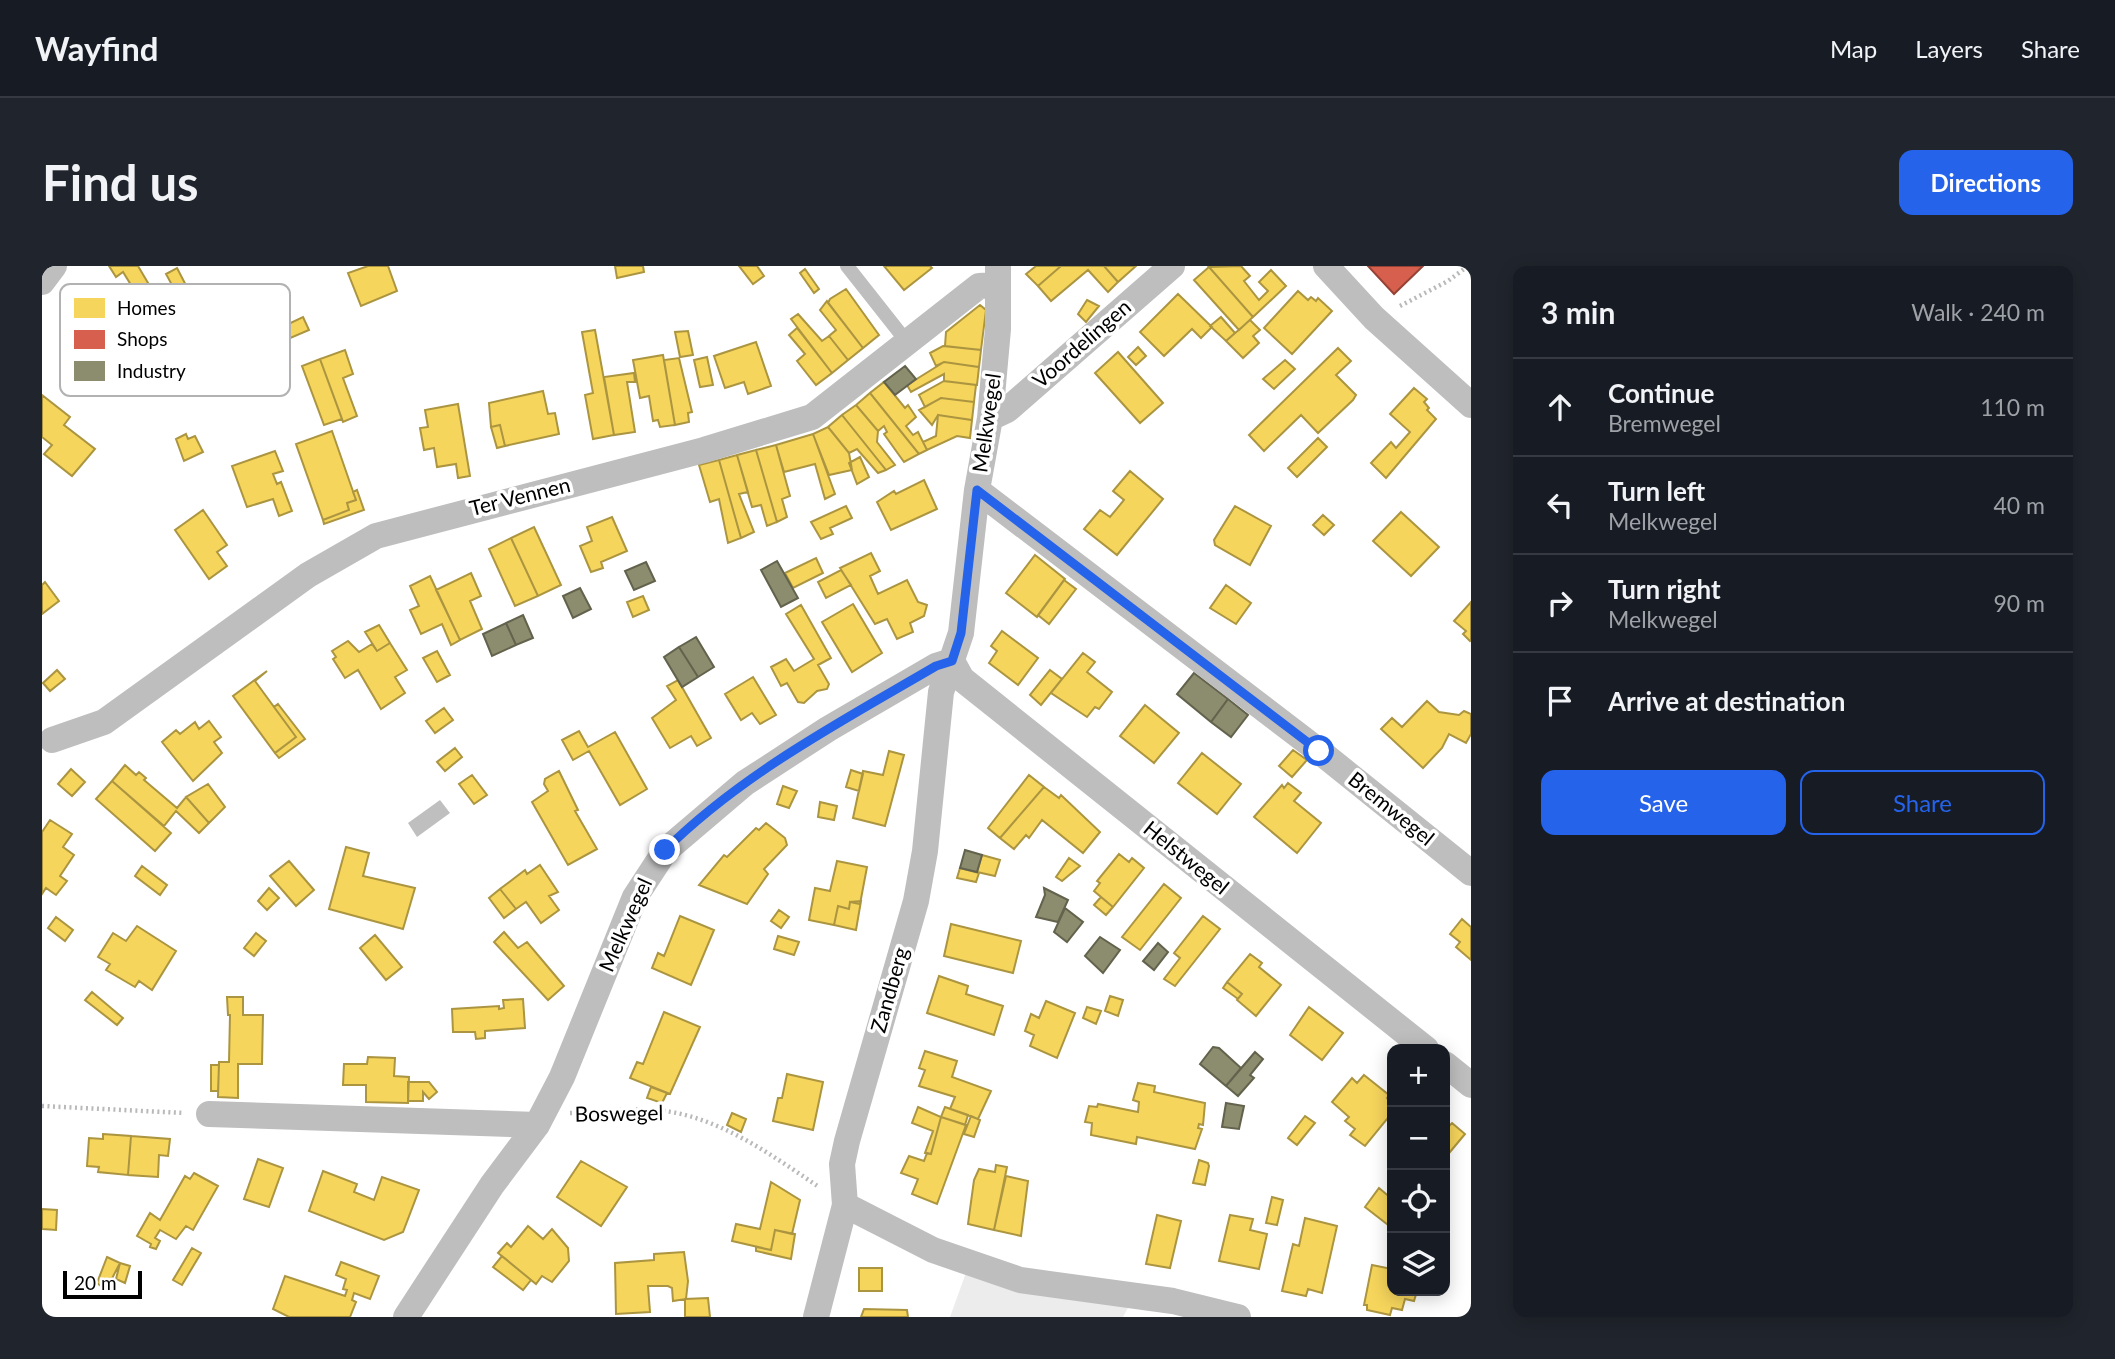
<!DOCTYPE html>
<html lang="en">
<head>
<meta charset="utf-8">
<style>
  body { margin:0; font-family:Lato,sans-serif; background:#20242c; color:#f1f3f6 }
  .controls { position:absolute; right:21px; bottom:21px; display:grid; overflow:hidden; border-radius:14px; box-shadow:0 4px 18px #0003 }
  .controls button { width:63px; height:63px; display:grid; place-items:center; padding:0; border:0; border-bottom:2px solid #363941; background:#171b24; color:#f1f3f6; font:35px sans-serif }
  .scale { position:absolute; left:21px; bottom:18px; width:79px; box-sizing:border-box; padding-left:7px; border:4px solid #000; border-top:0; font-size:19px; line-height:24px; white-space:nowrap; color:#000; -webkit-text-stroke:5px #fff; paint-order:stroke }
  .stop { position:absolute; width:21px; height:21px; margin:-16px; border:5px solid #2563eb; border-radius:50%; background:#fff }
  .stop.end { background:#2563eb; border-color:#fff; box-shadow:0 2px 7px #0008 }
  .list { margin:0; padding:0; list-style:none }
  h2 { display:flex; justify-content:space-between; align-items:center; height:91px; margin:0; padding:0 28px; font-size:30px }
  h2 small { font-size:23px; font-weight:400; color:#9ea1a6 }
  .list li { display:grid; grid-template-columns:46px 1fr auto; gap:21px; align-items:center; box-sizing:border-box; height:98px; padding:0 28px; border-top:2px solid #363941 }
  .list b { display:block; font-size:26px; white-space:nowrap }
  .list p { margin:0; font-size:23px; white-space:nowrap; color:#9ea1a6 }
  .list em { font-size:23px; font-style:normal; color:#9ea1a6 }
  .actions { display:flex; gap:14px; padding:21px 28px }
  .actions a { flex:1; padding:16px 0; border:2px solid #2563eb; border-radius:14px; text-align:center; font-size:24px; color:#2563eb }
  .actions .main { background:#2563eb; color:#fff }
  .icon { flex:none; width:38px; height:38px; fill:none; stroke:currentColor; stroke-width:2; stroke-linecap:round; stroke-linejoin:round }
  .map { position:relative; flex:none; width:1429px; height:1051px; overflow:hidden; border-radius:14px }
  header { display:flex; align-items:center; gap:42px; box-sizing:border-box; height:98px; padding:0 35px; background:#171b24; border-bottom:2px solid #363941 }
  header strong { font-size:33px }
  nav { display:flex; gap:38px; margin-inline-start:auto; font-size:24px }
  .intro { display:flex; align-items:center; justify-content:space-between; box-sizing:border-box; height:168px; padding:0 42px }
  h1 { margin:0; font-size:49px }
  .button { padding:18px 32px; border-radius:14px; background:#2563eb; color:#fff; font-size:24px; font-weight:700 }
  main { display:flex; gap:42px; padding:0 42px }
  aside { flex:1; background:#171b24; border-radius:14px; box-shadow:0 4px 18px #0003 }
  .map>svg:first-child { display:block }
</style>
</head>
<body>
<header>
<strong>Wayfind</strong>
<nav><a>Map</a><a>Layers</a><a>Share</a></nav>
</header>
<div class="intro"><h1>Find us</h1><a class="button">Directions</a></div>
<main>
<div class="map">
<svg width="1429" height="1051" viewBox="0 0 1429 1051">
  <rect width="100%" height="100%" fill="#fff"/>
  <path fill="#ececec" d="M925 1004 1087 1040 1081 1051H908Z"/>
  <path fill="#bfbfbf" d="M398 534 408 547 375 571 366 557Z"/>
  <path fill="#f6d55c" stroke="#ac9540" stroke-width="2" d="M67 0H96L122 44 113 56 91 39 97 32 81 6 74 11Z
    M326 0H346L355 25 319 40 306 7Z
    M573 0H601L602 6 575 12Z
    M697 0H715L722 10 711 18Z
    M842 0H888L890 2 862 24Z
    M994 0H1019L996 20 984 8Z
    M1019 0H1062L1076 16 1066 26 1046 4 1009 35 996 20Z
    M1062 0H1094L1076 16Z
    M1199 0 1208 10 1202 15 1217 34 1226 25 1217 16 1229 4 1244 20 1211 51 1167 1Z
    M1167 1 1211 51 1197 64 1152 14Z
    M135 2 148 27 137 32 124 8Z
    M763 3 777 23 772 27 758 7Z
    M804 23 837 69 821 82 786 37 788 33Z
    M1256 25 1266 34 1269 31 1274 35 1276 32 1290 45 1250 88 1222 62Z
    M1136 28 1170 61 1159 72 1150 63 1122 90 1098 66Z
    M1045 34 1057 40 1044 56 1036 48Z
    M785 35 821 82 806 94 787 70 794 64 778 44Z
    M938 39 944 44 939 84 903 80 904 66Z
    M756 48 780 75 787 70 806 94 790 107 749 53Z
    M261 51 267 64 246 73 240 61Z
    M1179 51 1193 67 1184 75 1168 60Z
    M1208 54 1218 64 1211 70 1217 77 1201 92 1184 75Z
    M755 62 790 107 774 119 755 95 763 88 747 69Z
    M553 64 572 169 551 173 543 129 551 127 540 66Z
    M646 65 651 89 638 91 633 66Z
    M714 76 729 120 706 128 702 116 683 122 672 90Z
    M901 80 939 84 937 101 902 96 894 100 888 87Z
    M1096 81 1104 90 1094 99 1086 91Z
    M1296 82 1309 95 1294 109 1314 129 1311 134 1276 167 1259 149 1222 185 1207 169Z
    M303 84 311 108 301 112 315 150 301 156 278 93Z
    M1076 86 1121 137 1098 157 1053 107Z
    M621 89 633 159 618 161 616 154 611 155 607 130 598 132 591 94Z
    M665 91 671 119 658 121 652 94Z
    M637 92 650 146 646 147 647 156 633 159 622 94Z
    M278 93 300 153 282 159 260 100Z
    M1243 94 1253 103 1232 123 1221 113Z
    M902 96 937 101 935 119 902 115V108L869 126 865 119Z
    M592 107 593 116H585L593 166 572 169 562 111Z
    M902 115 934 119 932 136 899 132 883 141 877 129Z
    M842 116 863 142 866 139 874 151 864 160 871 169 876 166 885 184 877 188 828 127Z
    M1372 122 1385 133 1382 136 1387 142 1385 144 1394 153 1344 212 1329 197 1349 176 1354 182 1368 166 1348 148Z
    M501 125 506 148 513 147 517 168 463 180 458 159 449 161 447 137Z
    M828 127 877 188 862 196 842 168 845 166 842 160 836 165 814 139Z
    M0 129 28 151 22 159 53 183 30 210 2 188 10 179 0 171Z
    M899 132 932 136 930 154 896 149 890 159 877 144Z
    M416 138 428 210 416 212 414 198 395 201 392 182 382 184 378 162 386 161 383 144Z
    M814 139 836 165 835 176 853 199 844 204 800 149Z
    M800 149 844 204 836 207 815 183 807 187 786 161Z
    M896 149 930 154 928 172 915 170 885 184 881 176 894 170Z
    M458 159 463 180 455 182 449 161Z
    M786 161 807 187 810 204 787 209 771 168Z
    M290 165 314 234 305 237 307 244 281 254 254 178Z
    M144 168 146 173 153 170 161 186 142 195 134 173Z
    M771 168 793 228 783 233 773 198 742 206 734 179Z
    M1276 172 1285 181 1255 211 1246 202Z
    M734 179 748 230 740 233 745 251 735 256 714 184Z
    M714 184 735 256 725 260 719 239 710 241 695 189Z
    M233 185 241 205 231 208 235 218 239 216 250 245 237 250 231 233 205 241 190 200Z
    M695 189 706 226 697 228 712 266 699 272 677 194Z
    M818 191 827 211 815 218 807 197Z
    M677 194 699 272 686 277 677 233 668 236 657 199Z
    M1088 205 1121 233 1075 289 1042 263 1058 244 1068 251 1082 234 1071 225Z
    M882 214 895 243 849 264 835 236 852 225 854 228Z
    M315 224 322 244 282 258 281 254 307 244 305 237 314 234 311 226Z
    M804 240 810 252 788 262 791 268 779 273 769 256Z
    M1193 240 1229 260 1208 299 1173 279 1172 274Z
    M161 244 185 279 175 286 185 300 167 313 133 264Z
    M1359 246 1397 281 1369 310 1331 275Z
    M1281 249 1292 259 1282 269 1271 259Z
    M570 251 585 285 559 296 561 302 549 306 538 280 550 275 545 261Z
    M492 261 519 319 496 330 469 272Z
    M469 272 496 330 473 340 447 283Z
    M829 287 838 305 828 310 836 328 865 314 876 336 885 339 882 350 868 357 871 366 855 373 845 353 833 358 798 302Z
    M993 289 1023 313 995 351 964 327Z
    M774 292 781 307 751 322 743 307Z
    M799 304 809 319 784 332 776 316Z
    M429 307 439 330 428 335 440 363 418 374 394 324Z
    M388 310 418 374 409 379 400 358 379 368 368 344 377 340 368 320Z
    M1022 314 1034 323 1007 358 996 349Z
    M3 316 17 335 0 348V319Z
    M1184 319 1209 337 1194 358 1168 342Z
    M601 330 607 344 591 351 585 336Z
    M1429 336V374L1428 375 1421 368 1424 365 1412 355Z
    M811 338 840 387 810 406 780 356Z
    M759 339 789 392 776 399 787 418 785 423 775 425 762 437 756 436 745 417 739 420 729 401 744 393 752 405 772 393 744 348Z
    M337 359 348 377 335 385 323 366Z
    M960 365 996 392 976 419 947 397 955 385 949 380Z
    M306 375 317 386 330 378 335 385 348 377 365 404 353 411 363 427 339 443 316 404 303 412 291 393 294 391 290 385Z
    M395 385 408 409 395 416 381 392Z
    M1041 387 1053 396 1045 406 1070 426 1057 443 1053 441 1045 451 1009 427Z
    M15 404 23 413 8 425 1 417Z
    M1008 404 1020 413 999 439 988 429Z
    M225 405 213 415 254 471 233 487 191 430Z
    M711 411 734 449 718 458 710 447 699 454 683 428Z
    M636 414 669 472 655 480 649 470 628 482 610 452 634 434 625 420Z
    M1385 435 1397 446 1417 449 1422 445 1429 448V468L1424 477 1407 468 1400 482 1381 502 1339 463 1350 452 1360 461Z
    M236 438 263 473 237 492 233 487 254 471 232 441Z
    M1103 439 1137 467 1112 497 1078 470Z
    M402 442 411 454 393 467 384 455Z
    M167 455 179 471 172 476 180 487 151 515 120 476 134 464 138 468 153 456 157 463Z
    M537 465 546 481 573 466 605 523 578 539 547 485 531 494 520 474Z
    M413 482 420 491 403 505 395 496Z
    M1251 484 1265 494 1250 511 1237 500Z
    M847 485 862 489 843 560 811 552 821 505 841 509Z
    M1160 487 1199 518 1175 548 1136 517Z
    M83 499 94 509 97 506 104 512 102 514 135 542 144 531 167 557 157 567 134 545 122 560 70 515Z
    M29 503 43 516 30 530 16 518Z
    M809 504 821 508 817 525 804 521Z
    M517 505 536 544 533 545 555 583 526 599 490 536 506 525 502 518 503 513Z
    M430 509 445 529 432 538 417 518Z
    M987 509 1002 521 958 572 946 562Z
    M70 515 129 567 113 585 54 533Z
    M1246 517 1259 527 1252 535 1279 557 1255 587 1212 551 1240 519 1242 522Z
    M166 518 183 541 167 557 144 531Z
    M741 520 755 525 747 542 735 538Z
    M1002 521 1017 532 1019 529 1058 566 1041 587 1000 554 987 572 984 569 972 583 958 572Z
    M778 536 795 540 792 554 776 551Z
    M8 554 30 568 21 581 32 589 18 610 25 615 14 629 4 622 0 628V566Z
    M724 557 743 572 745 579 722 603 726 608 705 638 657 619 682 589 685 591 714 562 717 564Z
    M304 581 327 587 321 610 373 622 361 663 287 643Z
    M1077 588 1087 596 1090 592 1102 602 1071 641 1052 625 1058 617 1055 615Z
    M940 589 958 594 953 610 935 606Z
    M1027 592 1038 600 1020 615 1014 611Z
    M247 595 272 624 254 640 228 610Z
    M795 595 825 601 818 638 808 636 807 643 796 640 792 659 767 654 773 622 788 625Z
    M498 599 516 626 507 630 517 644 499 657 484 636 474 643 458 623 483 604 485 608Z
    M100 600 125 619 118 629 93 610Z
    M918 602 937 607 934 616 915 612Z
    M1122 618 1139 632 1098 684 1080 671Z
    M227 622 237 632 225 644 216 635Z
    M458 623 474 643 462 652 447 632Z
    M1059 631 1071 641 1064 649 1052 639Z
    M819 635 814 664 792 659 796 640 807 643 808 636Z
    M737 644 747 651 739 662 729 655Z
    M638 650 672 664 649 719 610 702 616 687 622 690Z
    M1161 650 1178 663 1133 720 1122 713 1138 692 1132 687Z
    M14 651 31 664 23 675 6 662Z
    M1420 653 1429 661V694L1414 681 1418 676 1408 668Z
    M909 658 979 675 971 707 902 690Z
    M95 660 134 685 110 724 97 715 93 721 64 704 68 698 56 691 71 667 84 675Z
    M462 666 476 682 485 676 522 720 506 734 452 676Z
    M214 667 224 675 212 690 202 682Z
    M333 669 360 701 344 714 318 682Z
    M736 670 757 676 752 689 732 683Z
    M1208 688 1220 697 1217 701 1239 719 1214 750 1195 734 1200 728 1185 716Z
    M897 710 926 720 924 728 961 740 952 769 885 747Z
    M1185 716 1200 728 1196 733 1181 722Z
    M50 726 81 752 75 759 43 734Z
    M1068 730 1081 734 1076 750 1063 745Z
    M185 731H201V749H221L220 798H196V832L176 831 177 796H187L188 749H186Z
    M481 733 483 762 443 765V772L434 773 433 766H411L410 743 457 740V743L462 742 461 734Z
    M1004 735 1033 747 1015 792 988 780 992 769 983 765 989 748 997 752Z
    M1045 741 1059 745 1054 758 1041 752Z
    M1267 741 1301 767 1280 794 1248 769Z
    M622 746 658 761 628 828 588 812 595 796 601 798Z
    M883 785 915 795 910 811 949 825 936 853 908 843 913 831 877 820 883 804 877 802Z
    M326 791 353 792 352 810 367 811 366 837 324 836V819H301L302 798H325Z
    M169 799H177L176 825H169Z
    M745 808 781 816 771 864 731 855 736 832H740Z
    M1322 809 1347 829 1345 832 1350 837V847L1323 880 1308 869 1313 863 1303 855 1307 851 1290 836 1310 812 1315 817Z
    M366 816H387L395 826 387 833 381 826V835H366Z
    M1096 817 1113 820 1112 826 1163 837 1161 859 1157 858 1156 862 1160 863 1153 883 1095 871 1094 878 1049 869 1050 857 1043 856 1047 840 1055 841 1056 838 1096 846 1097 836 1091 834Z
    M609 821 625 827 620 837 605 832Z
    M876 841 899 851 889 888 883 887 891 865 870 857Z
    M903 841 926 849 923 859 899 851Z
    M690 847 704 853 699 866 685 859Z
    M929 850 938 854 932 871 922 868Z
    M1263 850 1273 857 1255 879 1246 872Z
    M899 851 924 859 895 938 870 928 876 913 859 907 867 890 882 895 885 887 889 888Z
    M1410 857 1423 868 1403 892V864Z
    M61 868 89 870 86 909 56 906 57 901 45 900 47 872 61 873Z
    M89 870 128 873 126 890 117 889 116 911 86 909Z
    M216 893 241 902 227 941 202 933Z
    M1157 894 1166 897 1167 900 1163 919 1151 917Z
    M539 895 585 921 559 960 515 931Z
    M954 899 965 901 952 964 926 958 932 914 937 903 953 906Z
    M281 905 315 918 312 926 332 934 340 911 377 924 361 966 342 974 267 945Z
    M152 907 176 920 151 964 144 960 134 973 118 964 113 972 118 975 114 983 108 981 109 978 95 970 108 947 118 954 143 910 148 913Z
    M964 910 986 915 979 970 952 964Z
    M729 916 758 934 750 968 733 964 729 984 690 975 694 958 718 963Z
    M1337 922 1350 933V962L1323 941Z
    M1230 931 1241 934 1235 959 1224 957Z
    M0 943 15 944 14 964 0 963Z
    M1115 949 1139 955 1128 1002 1104 998Z
    M1188 949 1211 953 1208 964 1225 968 1217 1003 1177 995Z
    M1263 952 1295 960 1280 1027 1266 1023 1264 1030 1240 1025 1251 978 1257 980Z
    M486 960 501 973 510 963 526 982 527 995 510 1016 500 1010 494 1018 456 987 465 977 469 981Z
    M733 964 753 968 749 993 714 985V981L729 984Z
    M150 982 159 987 140 1019 131 1014Z
    M642 986 646 1015 644 1033 631 1035 630 1022 626 1020H606L608 1046 574 1048 573 997 612 994V988Z
    M460 990 489 1014 481 1024 451 1001Z
    M65 991 78 997 64 1024 55 1017Z
    M299 996 337 1010 328 1033 312 1027 310 1034 314 1036 308 1051H247L231 1043 243 1010 303 1030 305 1024 301 1023 304 1013 294 1009Z
    M78 997 88 1000 83 1017 74 1013Z
    M1330 999 1350 1003V1025H1375L1372 1035 1363 1033 1360 1044 1350 1042 1348 1049 1325 1044V1039H1322Z
    M817 1002H840V1025H817Z
    M666 1032 668 1051H643V1033Z
    M822 1043 865 1044 866 1051H819Z"/>
  <path fill="#d6604d" stroke="#964336" stroke-width="2" d="M1326 0H1381L1352 28Z"/>
  <path fill="#8c8c6e" stroke="#62624d" stroke-width="2" d="M863 100 874 113 853 129 842 116Z
    M735 295 756 332 739 341 719 304Z
    M604 296 613 315 592 324 583 305Z
    M538 322 549 343 531 352 521 330Z
    M481 349 491 372 474 379 464 357Z
    M464 357 474 379 450 390 441 368Z
    M654 371 672 401 656 411 637 381Z
    M637 381 656 411 640 421 622 391Z
    M1152 407 1186 433 1169 456 1135 428Z
    M1186 433 1206 449 1189 471 1169 456Z
    M923 584 940 589 935 606 918 602Z
    M1002 622 1026 634 1016 656 994 651 1003 629Z
    M1023 642 1041 656 1025 676 1012 666Z
    M1058 671 1078 684 1061 707 1043 690Z
    M1116 677 1126 686 1112 704 1101 695Z
    M1171 781 1177 782 1199 802 1184 820 1158 798Z
    M1213 786 1221 793 1208 809 1212 812 1196 830 1184 820Z
    M1184 837 1202 840 1197 863 1180 861Z"/>
  <g fill="none" stroke-linecap="round" stroke-linejoin="round">
    <path stroke="#b9b9b9" stroke-width="4.5" stroke-dasharray="2 3.5" stroke-linecap="butt" d="M1358 40 1406 15 1426 0
      M0 840 142 847
      M528 847C556 846 586 842 614 844 675 849 728 888 777 921"/>
    <path stroke="#bebebe" stroke-width="14" d="M805 0 865 76"/>
    <path stroke="#bebebe" stroke-width="26" d="M1284 0 1332 52 1429 139
      M0 16 12 0
      M948 152 965 144 1130 0
      M935 224 1277 485 1429 607
      M910 395 920 413 1384 783
      M10 474 62 456 266 309 334 270 662 184 770 151 937 20 956 19
      M1403 798 1429 819
      M167 848 495 859
      M803 939 891 984 978 1014 1131 1035 1196 1051
      M364 1051 450 919 495 859 520 811 593 631 623 585 703 517 786 463 894 400 910 395
      M774 1051 803 939 800 898 805 875 874 635 883 585 899 426 919 367 935 224 948 152 956 63V0"/>
  </g>
  <g fill="none" stroke-linecap="round" stroke-linejoin="round">
    <path stroke="#2563eb" stroke-width="9" d="M623 584C701 507 800 455 894 400L910 395 919 367 935 224 1277 485"/>
  </g>
  <g text-anchor="middle" stroke-width="7" stroke-linejoin="round" paint-order="stroke">
    <g font-size="21" fill="#000" stroke="#fff">
      <text transform="translate(1040 78) rotate(-41)" y="7">Voordelingen</text>
      <text transform="translate(945 157) rotate(-82)" y="7">Melkwegel</text>
      <text transform="translate(478 231) rotate(-14)" y="7">Ter Vennen</text>
      <text transform="translate(1349 543) rotate(39)" y="7">Bremwegel</text>
      <text transform="translate(1144 592) rotate(39)" y="7">Helstwegel</text>
      <text transform="translate(584 659) rotate(-66)" y="7">Melkwegel</text>
      <text transform="translate(848 724) rotate(-74)" y="7">Zandberg</text>
      <text transform="translate(577 848) rotate(-1)" y="7">Boswegel</text>
    </g>
  </g>
  <rect x="18" y="18" width="230" height="112" rx="10" fill="#fff" stroke="#b2b2b2" stroke-width="2"/>
  <rect x="32" y="32" width="31" height="20" fill="#f6d55c"/>
  <rect x="32" y="64" width="31" height="19" fill="#d6604d"/>
  <rect x="32" y="95" width="31" height="20" fill="#8c8c6e"/>
  <g font-size="19" fill="#000">
    <text x="75" y="49">Homes</text>
    <text x="75" y="80">Shops</text>
    <text x="75" y="112">Industry</text>
  </g>
</svg>
<div class="controls">
<button>+</button>
<button>−</button>
<button><svg class="icon" aria-label="locate" viewBox="0 0 24 24"><circle cx="12" cy="12" r="6"/><path d="M12 2v4M12 18v4M2 12h4M18 12h4"/></svg></button>
<button><svg class="icon" aria-label="layers" viewBox="0 0 24 24"><path d="M12 4l9 5-9 5-9-5zM3 14l9 5 9-5"/></svg></button>
</div>
<div class="scale">20 m</div>
<div class="stop" style="left:1277px;top:485px"></div>
<div class="stop end" style="left:623px;top:584px"></div>
</div>
<aside>
<h2>3 min<small>Walk · 240 m</small></h2>
<ul class="list">
<li><svg class="icon" aria-label="ahead" viewBox="0 0 24 24"><path d="M12 20V5M6 11l6-6 6 6"/></svg><div><b>Continue</b><p>Bremwegel</p></div><em>110 m</em></li>
<li><svg class="icon" aria-label="left" viewBox="0 0 24 24"><path d="M17 20v-9H6M10 6l-5 5 5 5"/></svg><div><b>Turn left</b><p>Melkwegel</p></div><em>40 m</em></li>
<li><svg class="icon" aria-label="right" viewBox="0 0 24 24"><path d="M7 20v-9h11M14 6l5 5-5 5"/></svg><div><b>Turn right</b><p>Melkwegel</p></div><em>90 m</em></li>
<li><svg class="icon" aria-label="arrive" viewBox="0 0 24 24"><path d="M6 21V4h12l-3 4 3 4H6"/></svg><div><b>Arrive at destination</b></div></li>
</ul>
<div class="actions"><a class="main">Save</a><a>Share</a></div>
</aside>
</main>
</body>
</html>
